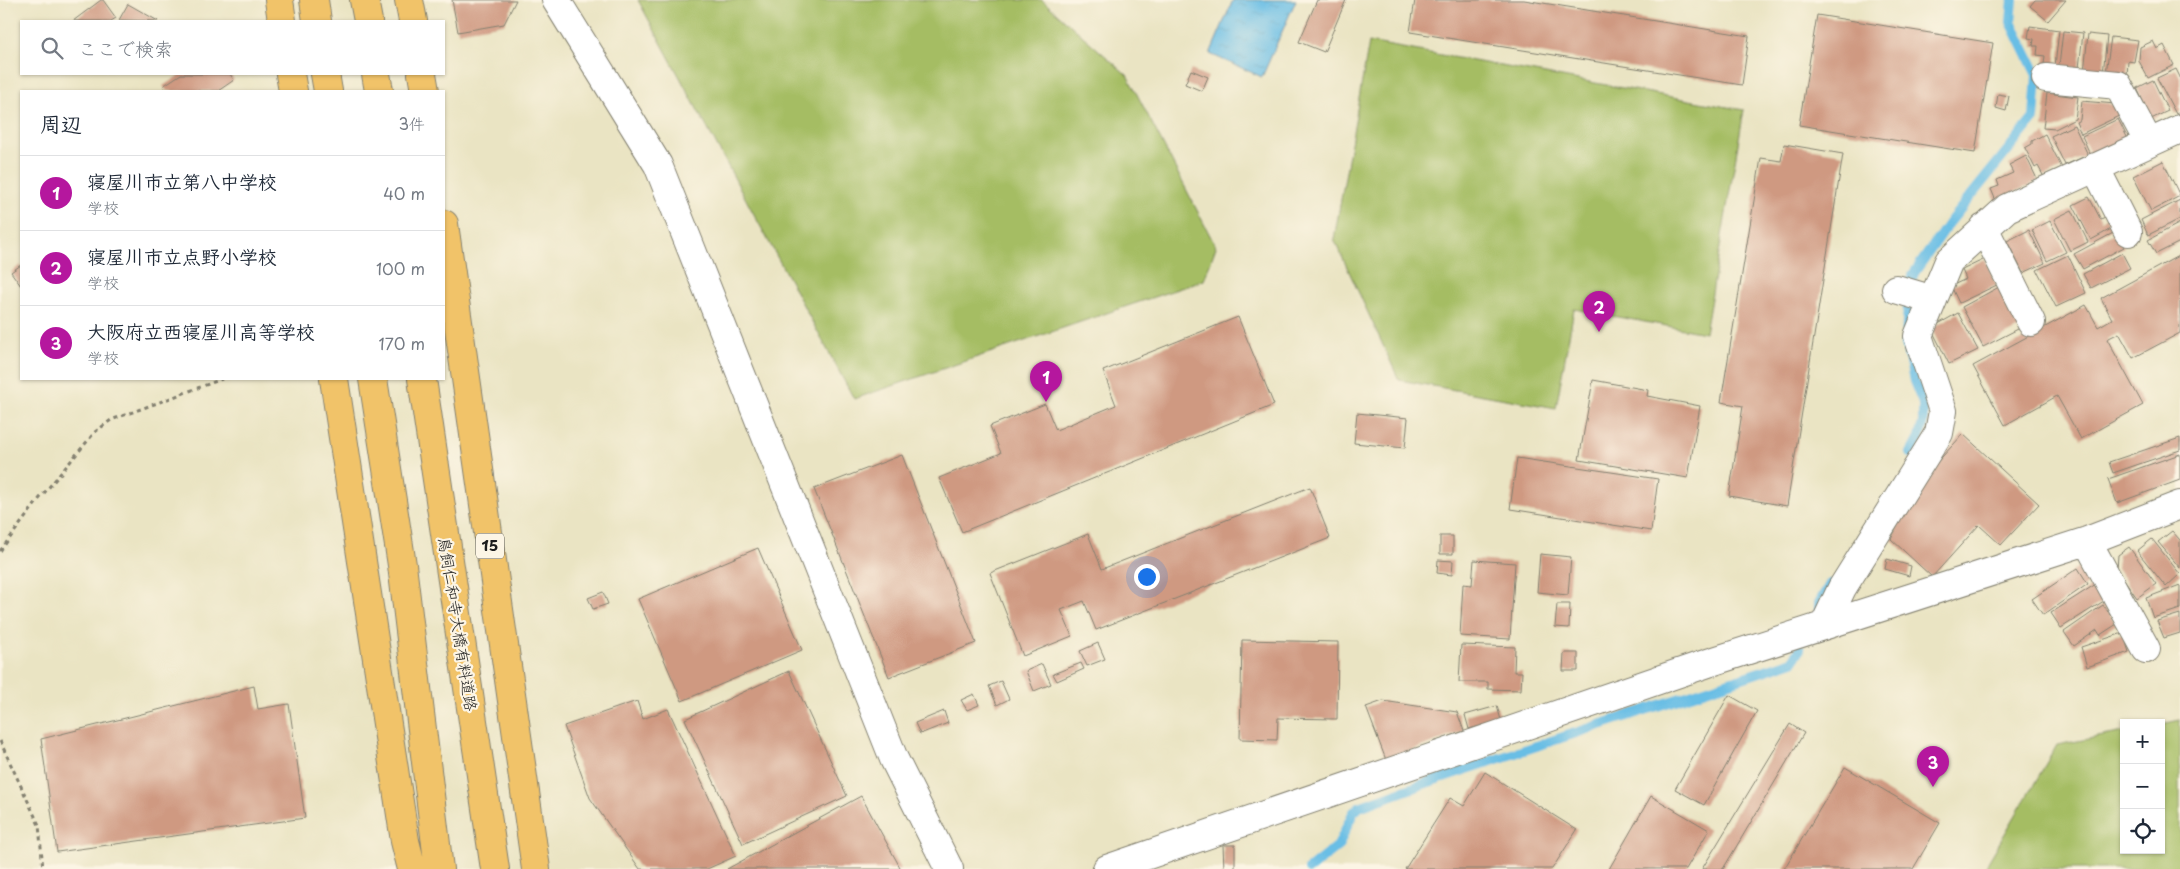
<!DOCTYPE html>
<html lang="ja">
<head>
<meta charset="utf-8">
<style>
  body { margin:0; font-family:"Playpen Sans","Klee One",sans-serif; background:#f6f6f7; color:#1f2937 }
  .controls { position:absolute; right:15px; bottom:15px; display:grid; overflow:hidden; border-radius:0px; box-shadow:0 1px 4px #0004 }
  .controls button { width:45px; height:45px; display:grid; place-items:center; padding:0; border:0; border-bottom:1px solid #e0e1e3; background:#fff; color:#1f2937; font:25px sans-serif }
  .you { position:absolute; left:1146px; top:576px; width:18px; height:18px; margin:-12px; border:4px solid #fff; border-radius:50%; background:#1a73e8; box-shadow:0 0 0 8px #1a73e833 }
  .badge { display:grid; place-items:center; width:32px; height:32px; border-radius:50%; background:#b5179e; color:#fff; font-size:16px; font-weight:700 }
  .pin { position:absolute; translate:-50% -41px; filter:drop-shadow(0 1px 2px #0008) }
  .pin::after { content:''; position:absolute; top:26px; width:18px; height:15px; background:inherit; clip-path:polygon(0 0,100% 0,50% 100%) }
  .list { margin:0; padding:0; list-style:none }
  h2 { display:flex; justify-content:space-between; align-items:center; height:65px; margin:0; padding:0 20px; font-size:21px }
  h2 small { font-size:16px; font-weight:400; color:#747a83 }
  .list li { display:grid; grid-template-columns:32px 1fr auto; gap:15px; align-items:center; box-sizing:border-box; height:75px; padding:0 20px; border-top:1px solid #e0e1e3 }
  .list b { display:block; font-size:19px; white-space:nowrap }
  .list p { margin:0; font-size:16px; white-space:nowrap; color:#747a83 }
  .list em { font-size:16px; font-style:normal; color:#747a83 }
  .icon { flex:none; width:28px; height:28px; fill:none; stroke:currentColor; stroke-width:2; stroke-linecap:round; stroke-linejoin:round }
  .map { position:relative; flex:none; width:2180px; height:869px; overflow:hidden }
  .search { position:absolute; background:#fff; box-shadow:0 1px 4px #0004; left:20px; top:20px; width:425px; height:55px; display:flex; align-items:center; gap:12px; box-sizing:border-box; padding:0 18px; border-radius:0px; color:#747a83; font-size:19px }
  .panel { position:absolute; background:#fff; box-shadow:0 1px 4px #0004; left:20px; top:90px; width:425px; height:290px; border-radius:0px }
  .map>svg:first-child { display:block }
</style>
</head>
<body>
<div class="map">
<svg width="2180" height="869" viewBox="0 0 2180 869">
  <defs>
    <pattern id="water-ripples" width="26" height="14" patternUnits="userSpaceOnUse" patternTransform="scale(1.25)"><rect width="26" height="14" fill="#69bee5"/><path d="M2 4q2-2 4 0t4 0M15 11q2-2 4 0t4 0" fill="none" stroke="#5aa3c4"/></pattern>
  </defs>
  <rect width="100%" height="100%" fill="#fcf5e5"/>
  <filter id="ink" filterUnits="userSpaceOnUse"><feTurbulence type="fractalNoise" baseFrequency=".02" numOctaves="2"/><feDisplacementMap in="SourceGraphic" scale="10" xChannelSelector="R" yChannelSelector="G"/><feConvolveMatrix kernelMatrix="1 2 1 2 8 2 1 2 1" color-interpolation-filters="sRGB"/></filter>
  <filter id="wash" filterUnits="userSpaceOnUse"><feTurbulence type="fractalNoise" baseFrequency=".0096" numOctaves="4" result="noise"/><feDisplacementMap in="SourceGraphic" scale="20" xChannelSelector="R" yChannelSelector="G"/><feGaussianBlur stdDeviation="1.12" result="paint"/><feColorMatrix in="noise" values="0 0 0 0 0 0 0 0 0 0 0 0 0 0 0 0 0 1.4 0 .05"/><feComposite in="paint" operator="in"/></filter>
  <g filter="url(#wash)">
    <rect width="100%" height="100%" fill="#eae4c3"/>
    <path fill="#a5bd63" stroke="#606c40" d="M638 0H1042L1127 75 1216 247 1204 280 854 399Z
      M1369 42 1744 110 1705 333 1574 309 1556 408 1399 380 1334 239Z
      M2180 720V869H1984L2057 745 2124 732V850H2161V724Z"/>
    <path fill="url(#water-ripples)" stroke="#426d80" d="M1233 0H1296L1262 77 1210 54Z"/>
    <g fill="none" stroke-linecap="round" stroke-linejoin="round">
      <path stroke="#69bee5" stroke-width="10" d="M1911 453 1919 438 1923 422V403L1914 381 1906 343 1909 286 1914 273 1949 223 2034 118 2037 75 2011 22 2013 0
        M1819 610V603L1830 584
        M1309 869 1338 846 1353 813 1359 807 1440 778 1793 661 1800 649"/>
    </g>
    <g id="blocks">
      <path fill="#cf9981" d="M101 0H103L116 18 111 21H73Z
        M452 0H516L504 24 458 32Z
        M1317 0H1346L1324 52 1299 42Z
        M1415 0H1524L1749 36 1742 85 1410 32Z
        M2035 0H2066L2048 21 2030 6Z
        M128 4 158 21 119 20Z
        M1817 15 1993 43 1975 153 1799 125Z
        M2030 26 2059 30 2055 66 2044 64 2045 56 2037 55 2038 46H2033L2034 39 2028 38Z
        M2063 31 2083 33 2079 68 2059 66Z
        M2088 34 2107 36 2103 74 2084 72Z
        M2111 37 2138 40 2134 62 2128 61 2127 76 2106 73Z
        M2153 41 2157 49 2164 45 2174 65 2148 78 2139 61 2140 47Z
        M2176 69 2180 77V112L2176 114 2157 78Z
        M1191 70 1208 77 1202 91 1185 84Z
        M181 74H230L234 80 218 91H167L163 86Z
        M2153 80 2168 111 2151 119 2137 88Z
        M2047 93 2078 97 2075 119 2055 129 2043 128Z
        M1998 94 2009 96 2006 111 1996 108Z
        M2082 101 2115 104 2121 115 2081 134 2076 122 2080 120Z
        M2118 119 2128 139 2091 156 2082 136Z
        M2074 125 2088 155 2065 165 2051 136Z
        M2045 134 2062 168 2044 177 2038 166 2035 168 2025 148 2032 144V141Z
        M1784 144 1843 154 1787 506 1729 496 1743 406 1721 402 1761 158 1781 161Z
        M2026 156 2038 181 1996 201 1991 189 1999 186 1997 180 2013 173 2009 165Z
        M2163 161 2180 196 2151 211 2133 176Z
        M2089 197 2101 220 2107 217 2113 228 2091 240 2073 205Z
        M2180 200V219L2148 235 2141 220Z
        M2072 210 2088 242 2070 251 2054 219Z
        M2050 221 2066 252 2047 261 2032 230Z
        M2180 223V242L2156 254 2148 240Z
        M2029 230 2045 263 2023 273 2007 241Z
        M2115 232 2124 247 2083 269 2074 254Z
        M2122 253 2130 268 2091 288 2083 274Z
        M2068 255 2086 293 2056 307 2037 270Z
        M2180 255V333L2133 358 2119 333 2107 339 2143 405 2081 439 2057 396 2005 425 1973 366 2086 305 2098 327 2112 319 2101 298Z
        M1985 259 1997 285 1959 303 1951 286 1966 279 1962 270Z
        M21 265V286L11 272Z
        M1999 287 2020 328 1983 347 1962 307Z
        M1958 313 1978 350 1949 364 1931 328Z
        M1238 317 1274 405 962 532 939 478 1001 453 990 426 1045 404 1056 430 1116 405 1103 371Z
        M1593 380 1648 390 1647 396 1700 406 1688 478 1579 460Z
        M1357 413 1408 418 1405 448 1354 443Z
        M1963 434 2039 504 2001 545 1979 525 1932 577 1891 539 1921 480Z
        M2180 438V450L2113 473 2109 462Z
        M2180 454V480L2117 503 2108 479Z
        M902 455 976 643 889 677 814 489Z
        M1517 458 1658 479 1651 531 1510 509Z
        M1310 487 1330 538 1096 630 1084 601 1061 610 1072 636 1023 656 990 573 1088 534 1102 569Z
        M2172 531 2180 540V568L2158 542Z
        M1440 536H1453V554H1440Z
        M2152 539 2180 574 2166 587 2137 551Z
        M2129 547 2156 584 2137 598 2117 569 2118 555Z
        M758 548 802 650 682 701 638 599Z
        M1540 554 1571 557 1568 595 1537 592Z
        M1887 559 1911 566 1909 576 1885 569Z
        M1438 560 1453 561 1452 575 1437 573Z
        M1474 560 1515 563 1510 639 1460 636 1463 584 1472 585Z
        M2078 568 2088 584 2043 615 2032 599Z
        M2096 584 2107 599 2061 628 2051 613Z
        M2180 585V609L2153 618 2146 598Z
        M603 592 608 604 593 609 588 598Z
        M1557 604H1570L1569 628 1555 627Z
        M2103 605 2117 624 2100 635 2097 630 2074 646 2064 632Z
        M2180 614V633L2164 638 2157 621Z
        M2123 633 2129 652 2087 667 2081 647Z
        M1242 640 1338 642 1337 719 1278 718 1277 740 1240 739Z
        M1098 643 1105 659 1087 666 1080 651Z
        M1461 645 1515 647 1514 672H1522L1521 690 1488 689V682H1459Z
        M1564 653H1578V671H1563Z
        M1081 663 1084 669 1057 681 1053 674Z
        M1042 664 1051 684 1034 691 1026 671Z
        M789 671 847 796 743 844 685 719Z
        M1001 681 1009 699 997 705 989 686Z
        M254 686 258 709 289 704 305 818 57 852 41 739Z
        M974 694 979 705 967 710 961 700Z
        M1729 695 1757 711 1704 805 1675 789Z
        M637 701 643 719 668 709 736 856 707 869H640L590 798 564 726Z
        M1383 701 1457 712 1464 731 1386 760 1366 707Z
        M1497 706 1501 720 1469 729 1465 715Z
        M944 711 948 723 920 734 915 723Z
        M1790 724 1804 733 1723 869H1702Z
        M1845 767 1940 823 1913 869H1784Z
        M1485 772 1577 830 1552 869H1405L1450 798 1464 806Z
        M861 796 901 869H727Z
        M1651 796 1709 830 1686 869H1609Z
        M1223 845H1235V869H1224Z"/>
    </g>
  </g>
  <g filter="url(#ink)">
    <use href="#blocks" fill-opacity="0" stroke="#838070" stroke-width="1"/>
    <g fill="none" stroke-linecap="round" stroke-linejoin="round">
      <defs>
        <path id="minor" d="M556 0 658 165 894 759 949 869
          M2046 78 2118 85 2149 143
          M2095 167 2128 232
          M1984 228 2031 322
          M1896 289 1933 300
          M2087 541 2146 649
          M1825 624 1842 588 1939 433 1943 411 1918 336 1949 261 2007 208 2180 129
          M1107 869 1708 663 2087 541 2180 505"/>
        <path id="major" d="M279 0 282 21
          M314 0 317 21
          M364 0 368 21
          M409 0 413 21
          M290 74 293 91
          M325 74 328 91
          M376 74 379 91
          M422 74 425 91
          M444 224 536 869
          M334 379 405 841 412 869
          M373 379 402 565 439 869
          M422 379 495 869"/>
      </defs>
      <use href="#minor" stroke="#838070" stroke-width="30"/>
      <use href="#major" stroke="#838070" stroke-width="30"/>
      <path stroke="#838070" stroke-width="3" stroke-dasharray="4 4" stroke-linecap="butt" d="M0 551 40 498 95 432 111 420 222 379
        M0 741 39 825 43 869"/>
      <use href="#minor" stroke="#fff" stroke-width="28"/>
      <use href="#major" stroke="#f1c369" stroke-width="28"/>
    </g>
  </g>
  <g text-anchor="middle" stroke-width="4.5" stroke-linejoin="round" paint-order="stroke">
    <rect fill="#fcf5e5" stroke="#5f5d58" stroke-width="1" x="476" y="533.5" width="28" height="25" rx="4"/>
    <g font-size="15" font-weight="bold" fill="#1c1c1c">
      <text x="490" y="551">15</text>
    </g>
    <g font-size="16" fill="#1c1c1c" stroke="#fcf5e5">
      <text transform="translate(458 624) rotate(81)" y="6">鳥飼仁和寺大橋有料道路</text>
    </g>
  </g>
</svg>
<div class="controls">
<button>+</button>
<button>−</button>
<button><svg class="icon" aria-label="locate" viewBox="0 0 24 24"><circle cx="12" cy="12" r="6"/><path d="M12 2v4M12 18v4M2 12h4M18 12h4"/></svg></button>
</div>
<div class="you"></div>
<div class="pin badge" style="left:1046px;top:402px">1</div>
<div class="pin badge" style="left:1599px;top:332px">2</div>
<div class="pin badge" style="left:1933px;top:787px">3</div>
<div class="search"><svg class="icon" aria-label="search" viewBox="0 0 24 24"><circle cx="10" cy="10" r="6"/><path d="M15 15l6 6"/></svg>ここで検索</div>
<section class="panel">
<h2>周辺<small>3件</small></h2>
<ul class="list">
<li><span class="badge">1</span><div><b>寝屋川市立第八中学校</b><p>学校</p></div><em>40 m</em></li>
<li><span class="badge">2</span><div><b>寝屋川市立点野小学校</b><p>学校</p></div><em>100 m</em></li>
<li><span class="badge">3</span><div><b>大阪府立西寝屋川高等学校</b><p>学校</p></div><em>170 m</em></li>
</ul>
</section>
</div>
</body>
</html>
